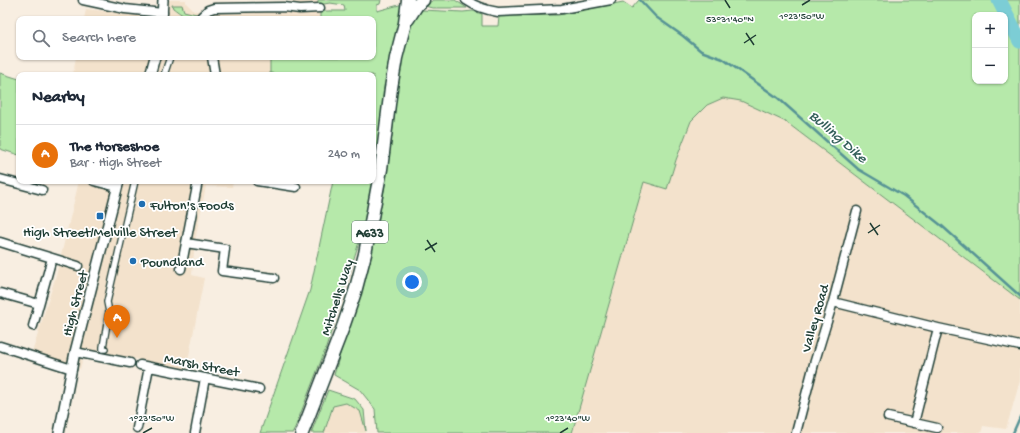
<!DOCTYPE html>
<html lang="en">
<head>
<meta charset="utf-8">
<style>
  body { margin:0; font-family:"Gochi Hand",sans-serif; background:#f6f6f7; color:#1f2937 }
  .controls { position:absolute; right:12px; top:12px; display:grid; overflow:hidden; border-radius:8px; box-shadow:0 1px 3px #0004 }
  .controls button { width:36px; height:36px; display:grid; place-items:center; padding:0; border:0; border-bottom:1px solid #e0e1e3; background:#fff; color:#1f2937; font:20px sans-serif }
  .you { position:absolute; left:412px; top:282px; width:14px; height:14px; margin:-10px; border:3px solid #fff; border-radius:50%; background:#1a73e8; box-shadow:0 0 0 6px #1a73e833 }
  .badge { display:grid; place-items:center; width:26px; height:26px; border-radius:50%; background:#b45309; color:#fff; font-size:13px; font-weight:700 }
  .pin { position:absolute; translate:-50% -33px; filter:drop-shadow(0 1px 2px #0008) }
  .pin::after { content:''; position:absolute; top:21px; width:14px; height:12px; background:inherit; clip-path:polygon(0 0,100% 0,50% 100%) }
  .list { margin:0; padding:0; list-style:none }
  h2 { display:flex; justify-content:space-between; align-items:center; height:52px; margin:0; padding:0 16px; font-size:17px }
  h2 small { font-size:13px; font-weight:400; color:#747a83 }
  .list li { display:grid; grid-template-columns:26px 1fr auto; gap:12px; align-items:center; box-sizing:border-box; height:60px; padding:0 16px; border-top:1px solid #e0e1e3 }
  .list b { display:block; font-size:15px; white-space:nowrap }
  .list p { margin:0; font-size:13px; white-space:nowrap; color:#747a83 }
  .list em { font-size:13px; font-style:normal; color:#747a83 }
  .icon { flex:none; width:22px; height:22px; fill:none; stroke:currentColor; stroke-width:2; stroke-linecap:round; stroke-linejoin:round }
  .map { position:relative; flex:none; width:1020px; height:433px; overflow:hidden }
  .search { position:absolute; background:#fff; box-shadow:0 1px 3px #0004; left:16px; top:16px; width:360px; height:44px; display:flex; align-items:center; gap:10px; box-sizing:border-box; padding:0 14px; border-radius:8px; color:#747a83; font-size:15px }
  .panel { position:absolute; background:#fff; box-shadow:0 1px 3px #0004; left:16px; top:72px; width:360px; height:112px; border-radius:8px }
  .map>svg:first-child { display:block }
</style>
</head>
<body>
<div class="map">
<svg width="1020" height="433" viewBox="0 0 1020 433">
  <rect width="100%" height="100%" fill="#f8eee1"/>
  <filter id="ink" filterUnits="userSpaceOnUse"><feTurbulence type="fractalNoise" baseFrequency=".025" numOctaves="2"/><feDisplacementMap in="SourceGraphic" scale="8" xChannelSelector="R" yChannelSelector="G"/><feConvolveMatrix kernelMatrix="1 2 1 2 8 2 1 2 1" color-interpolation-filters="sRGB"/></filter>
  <g filter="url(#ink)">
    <path fill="#f3e2cc" d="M169 0H186V3L194 11 289 9 293 0H318L320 19H84L86 9 158 17 169 5Z
      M76 57H270L271 73 290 75H73Z
      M723 98 741 101 786 122 1020 300V381L1006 429 983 426 981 433H572L644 182 667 189 676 160 691 121 707 105Z
      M79 181H233L232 187 206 186 195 240 192 275 204 278 186 371 128 357 85 349 80 369 32 353 57 272Z
      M346 403 360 411 366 433H324L333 406Z"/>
    <path fill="#b6e9aa" stroke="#6a936f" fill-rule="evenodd" d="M318 0H381L380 4 377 5V11L403 4 391 56 383 102 370 207 326 348 293 433H260L310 290 333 181H373V75H290L270 73V57H373V19H320V11H345L344 5 330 3 318 5Z
      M433 0H455L467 8H432L425 6Z
      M639 0H1020V300L786 122 741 101 723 98 707 105 691 121 676 160 667 189 644 182 572 433H377L375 409 360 390 334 375C348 325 365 275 377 225 385 190 390 153 394 117 396 95 404 21 422 10L463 12 473 11 482 14V26H498L499 16 558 15 623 2 632 8ZM975 15H1005V81H975Z
      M172 5H182L184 11 196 14C188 21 180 13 173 8Z
      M0 73 19 79V155L0 149Z
      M328 390 355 399 364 410 366 431 360 411 346 403 333 406 324 433H311Z"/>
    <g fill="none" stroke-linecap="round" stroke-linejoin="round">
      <path stroke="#579395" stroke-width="2.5" d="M640 0 656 17 683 36 701 51 723 59 778 98 858 169 904 196 942 226 1020 296
        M1013 433 1020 417"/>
      <path stroke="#7ccdd5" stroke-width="15" d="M999 0 1020 41"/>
      <defs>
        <path id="pedestrian" d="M164 75 170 57
          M105 349H103V347L109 312 107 302 135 181"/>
        <path id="minor" d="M83 0 125 9 163 13
          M466 0C476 7 486 10 498 12L562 9 611 0
          M199 19 208 10 214 8 284 7 300 9 320 8
          M212 57 215 75
          M0 179 42 190
          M94 181 117 187
          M257 181 296 187
          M0 242 78 266
          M186 243 198 181
          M181 269 186 243 225 249 222 271 274 278
          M0 293 39 304
          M833 302 938 328 1020 346
          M33 326 52 258
          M0 346 72 369
          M75 352 130 363
          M140 365 259 389
          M888 417 937 428
          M914 423 938 328
          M137 428 149 367
          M195 433 205 378
          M796 433 814 364 833 302 857 211"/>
        <path id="tertiary" d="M162 19 163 0
          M150 75 155 57
          M59 433 75 352 119 181"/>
        <path id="primary" d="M408 19 417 5 423 0
          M302 433 343 327 355 292 365 254 381 169 391 88 396 58 405 23 408 0"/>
      </defs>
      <use href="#pedestrian" stroke="#1f3d34" stroke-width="8"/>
      <use href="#minor" stroke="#1f3d34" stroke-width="11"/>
      <use href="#tertiary" stroke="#1f3d34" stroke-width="12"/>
      <use href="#primary" stroke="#1f3d34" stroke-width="15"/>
      <use href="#pedestrian" stroke="#fff" stroke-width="5.5"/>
      <use href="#minor" stroke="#fff" stroke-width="8"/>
      <use href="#tertiary" stroke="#fff" stroke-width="9"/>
      <use href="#primary" stroke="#fff" stroke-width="12"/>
    </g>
  </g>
  <path fill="none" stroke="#1f3d34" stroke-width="1.5" d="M725 0 730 8M802 5 810 0M746 33 754 45M744 43 756 35M870 223 878 235M868 233 880 225M427 240 435 252M425 250 437 243M143 433 152 428M560 433 568 428"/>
  <g fill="#1f6fb2" stroke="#fff" stroke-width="1.5">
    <circle cx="142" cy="204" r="4"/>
    <rect x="96" y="212" width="8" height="8" rx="2"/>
    <circle cx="133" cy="261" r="4"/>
  </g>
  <g text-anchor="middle" stroke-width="3.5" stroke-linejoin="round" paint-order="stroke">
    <rect fill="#fff" stroke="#627771" stroke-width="1" x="352" y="221" width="36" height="22" rx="3"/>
    <g font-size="13" font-weight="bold" fill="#1f3d34">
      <text x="370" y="237">A633</text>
    </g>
    <g font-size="14" fill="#1f3d34" stroke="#fff" text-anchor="start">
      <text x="150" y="209">Fulton's Foods</text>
      <text x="100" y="236" text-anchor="middle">High Street/Melville Street</text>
      <text x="141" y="266">Poundland</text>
    </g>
    <g font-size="14" fill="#1f3d34" stroke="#fff">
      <text transform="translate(336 297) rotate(-72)" y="5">Mitchells Way</text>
      <text transform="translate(74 303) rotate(-75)" y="5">High Street</text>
      <text transform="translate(814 318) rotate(-74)" y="5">Valley Road</text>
      <text transform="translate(202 364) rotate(11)" y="5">Marsh Street</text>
    </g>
    <g font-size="15" font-style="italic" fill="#36615c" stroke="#fff">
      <text transform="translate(839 136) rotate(41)" y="5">Bulling Dike</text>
    </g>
  </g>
  <g font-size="10" text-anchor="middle" fill="#1f3d34" stroke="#fff" stroke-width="3.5" stroke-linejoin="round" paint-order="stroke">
    <text x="802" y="19">1°23'50"W</text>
    <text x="730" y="22">53°31'40"N</text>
    <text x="152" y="421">1°23'50"W</text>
    <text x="568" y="421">1°23'40"W</text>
  </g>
</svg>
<div class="controls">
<button>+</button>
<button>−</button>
</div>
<div class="you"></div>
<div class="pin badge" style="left:117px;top:338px;background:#e8710a">A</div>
<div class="search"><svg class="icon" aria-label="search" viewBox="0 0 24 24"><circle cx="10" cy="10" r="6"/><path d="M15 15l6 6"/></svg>Search here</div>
<section class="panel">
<h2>Nearby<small></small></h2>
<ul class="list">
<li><span class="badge" style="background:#e8710a">A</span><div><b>The Horseshoe</b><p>Bar · High Street</p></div><em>240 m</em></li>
</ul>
</section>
</div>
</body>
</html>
